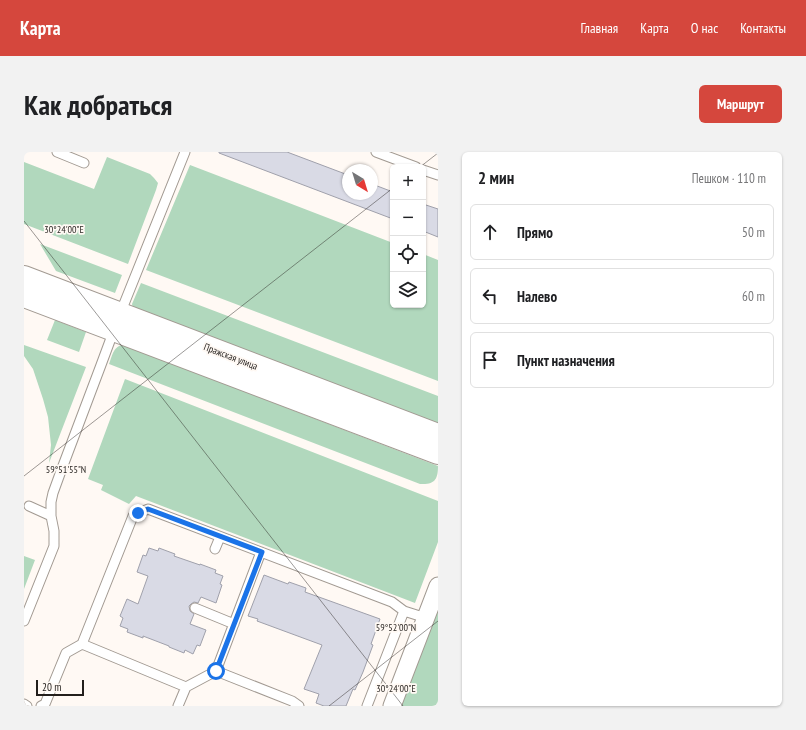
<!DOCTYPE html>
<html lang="ru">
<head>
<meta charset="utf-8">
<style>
  body { margin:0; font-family:"PT Sans Narrow",sans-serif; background:#f2f2f2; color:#202124 }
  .controls { position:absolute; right:12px; top:12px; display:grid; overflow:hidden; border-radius:6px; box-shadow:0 1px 3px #0004 }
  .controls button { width:36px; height:36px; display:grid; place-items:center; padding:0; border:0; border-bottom:1px solid #e0e0e0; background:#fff; color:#202124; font:20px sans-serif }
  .compass { position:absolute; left:318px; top:12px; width:36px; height:36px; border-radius:50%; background:#fff; box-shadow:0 1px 3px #0004; rotate:142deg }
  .scale { position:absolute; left:12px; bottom:10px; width:48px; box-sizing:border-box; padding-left:4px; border:2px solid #231f1c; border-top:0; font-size:11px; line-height:14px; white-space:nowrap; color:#231f1c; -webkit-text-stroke:3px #fff9f4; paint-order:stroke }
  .stop { position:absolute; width:12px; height:12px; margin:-9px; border:3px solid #1a73e8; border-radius:50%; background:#fff }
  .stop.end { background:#1a73e8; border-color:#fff; box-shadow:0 1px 4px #0008 }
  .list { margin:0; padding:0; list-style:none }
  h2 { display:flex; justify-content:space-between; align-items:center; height:52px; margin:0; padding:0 16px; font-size:17px }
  h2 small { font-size:13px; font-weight:400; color:#757577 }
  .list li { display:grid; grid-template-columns:26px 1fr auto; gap:12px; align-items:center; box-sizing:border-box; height:56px; margin:0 8px 8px; padding:0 8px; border:1px solid #e0e0e0; border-radius:6px }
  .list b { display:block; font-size:15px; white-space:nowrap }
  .list em { font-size:13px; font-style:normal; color:#757577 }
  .icon { flex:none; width:22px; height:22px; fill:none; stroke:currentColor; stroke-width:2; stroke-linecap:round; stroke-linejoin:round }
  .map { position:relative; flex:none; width:414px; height:554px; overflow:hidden; border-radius:6px }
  header { display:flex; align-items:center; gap:24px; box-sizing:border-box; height:56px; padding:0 20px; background:#d5473d; color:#fff }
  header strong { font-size:19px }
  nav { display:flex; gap:22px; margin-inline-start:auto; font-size:14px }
  .intro { display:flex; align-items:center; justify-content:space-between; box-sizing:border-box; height:96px; padding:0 24px }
  h1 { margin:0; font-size:28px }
  .button { padding:10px 18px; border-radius:6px; background:#d5473d; color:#fff; font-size:14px; font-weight:700 }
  main { display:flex; gap:24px; padding:0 24px }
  aside { flex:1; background:#fff; border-radius:6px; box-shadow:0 1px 3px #0004 }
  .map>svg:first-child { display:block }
</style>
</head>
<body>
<header>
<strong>Карта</strong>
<nav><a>Главная</a><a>Карта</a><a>О нас</a><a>Контакты</a></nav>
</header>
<div class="intro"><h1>Как добраться</h1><a class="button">Маршрут</a></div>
<main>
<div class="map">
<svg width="414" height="554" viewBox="0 0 414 554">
  <rect width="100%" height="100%" fill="#fff9f4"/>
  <path fill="#b1d8bd" d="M83 5 126 22 130 26 134 31 132 38 104 112 0 72V10L70 37Z
    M166 13 369 91V153H399V102L414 108V229L122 118Z
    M16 92 98 123 91 141 32 119Z
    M117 131 414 244V276L109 156 108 152Z
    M31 168 62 180 55 200 23 188Z
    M0 193 62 215 25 311 27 293 24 265 19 247 9 217 0 204Z
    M99 193 414 314C414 327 411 333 396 332L85 212C88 205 89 194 99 193Z
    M101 227 414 349V390L391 451 112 344 105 352 77 338 79 333 64 327Z
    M0 404 11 408 0 437Z
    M414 458V554H377Z"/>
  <path fill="#d9dae5" stroke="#9fa0ab" d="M195 0H263L324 23V42H348V32L369 40V67L195 1Z
    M399 52 414 57V85L399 79Z
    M125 396 134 399 135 396 151 402 150 404 176 413V412L192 418 191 421 199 424 196 432 198 433 192 451 177 445 174 451 170 450 167 452 165 454 166 459 170 462 166 472 182 478 176 494 173 493 169 502 161 498 160 501 145 495V494L119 484V486L103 480 104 477 96 474 99 466 96 464 103 447 114 452 124 424 113 420 119 403 122 404Z
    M240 423 264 432 265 430 282 436 281 440 356 467 347 492 349 493 339 520 331 538 329 537 322 554H300L292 551 295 542 280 537 298 493 233 469 234 467 224 464Z"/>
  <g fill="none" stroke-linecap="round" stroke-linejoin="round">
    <defs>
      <path id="service" d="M33 0 60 11
        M352 0 392 15
        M399 18 414 23
        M96 162 161 0
        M5 354 27 364
        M191 397 196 385
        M171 456 210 472
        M0 469 30 394V379L27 364V350L29 341 37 319 77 213 90 178
        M58 492 109 364 124 357 368 450 380 459 402 466
        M192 519 237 400
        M162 535 192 519 268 549 275 554
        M0 552 3 554
        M17 554 21 552 42 501 58 492 162 535 154 554
        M343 554 380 459"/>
      <path id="minor" d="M368 554 414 434"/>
      <path id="tertiary" d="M0 125 414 283
        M0 144 414 301"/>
    </defs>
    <use href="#service" stroke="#a29a92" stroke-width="11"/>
    <use href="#minor" stroke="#a29a92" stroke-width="19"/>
    <use href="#tertiary" stroke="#a29a92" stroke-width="24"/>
    <use href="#service" stroke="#fff" stroke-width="9"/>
    <use href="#minor" stroke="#fff" stroke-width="17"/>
    <use href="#tertiary" stroke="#fff" stroke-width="22"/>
  </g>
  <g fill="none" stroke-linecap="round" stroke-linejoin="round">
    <path stroke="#1a73e8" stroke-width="5" d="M114 361 124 357 238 400 192 519"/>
  </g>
  <path fill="none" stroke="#231f1c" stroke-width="1" stroke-opacity="0.45" d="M396 15 414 1M0 69 379 554M0 324 369 36M305 554 414 469"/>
  <g text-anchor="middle" stroke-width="3.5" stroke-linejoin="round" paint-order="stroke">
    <g font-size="10" fill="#231f1c" stroke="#fff9f4">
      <text transform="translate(207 204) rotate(21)" y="4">Пражская улица</text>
    </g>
  </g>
  <g font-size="10" text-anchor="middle" fill="#231f1c" stroke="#fff9f4" stroke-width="3.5" stroke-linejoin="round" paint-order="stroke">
    <text x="40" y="81">30°24'00"E</text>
    <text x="42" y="321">59°51'55"N</text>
    <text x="372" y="479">59°52'00"N</text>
    <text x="372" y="540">30°24'00"E</text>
  </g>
</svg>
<div class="controls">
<button>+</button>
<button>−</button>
<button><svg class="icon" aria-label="locate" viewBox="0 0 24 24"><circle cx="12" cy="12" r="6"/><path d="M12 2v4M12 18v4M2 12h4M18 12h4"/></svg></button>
<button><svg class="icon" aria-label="layers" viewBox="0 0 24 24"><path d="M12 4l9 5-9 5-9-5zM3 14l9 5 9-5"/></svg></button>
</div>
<svg class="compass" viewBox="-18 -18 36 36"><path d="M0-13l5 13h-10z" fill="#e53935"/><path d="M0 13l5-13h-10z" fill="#757577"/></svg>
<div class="scale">20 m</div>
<div class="stop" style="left:192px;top:519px"></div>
<div class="stop end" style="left:114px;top:361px"></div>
</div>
<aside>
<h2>2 мин<small>Пешком · 110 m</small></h2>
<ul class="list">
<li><svg class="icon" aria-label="ahead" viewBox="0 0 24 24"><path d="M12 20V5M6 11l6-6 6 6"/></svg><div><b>Прямо</b></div><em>50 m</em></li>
<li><svg class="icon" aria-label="left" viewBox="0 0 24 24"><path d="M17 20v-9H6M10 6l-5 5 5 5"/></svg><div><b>Налево</b></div><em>60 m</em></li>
<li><svg class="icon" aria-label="arrive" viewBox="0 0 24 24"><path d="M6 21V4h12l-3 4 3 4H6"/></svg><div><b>Пункт назначения</b></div></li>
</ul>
</aside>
</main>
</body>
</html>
